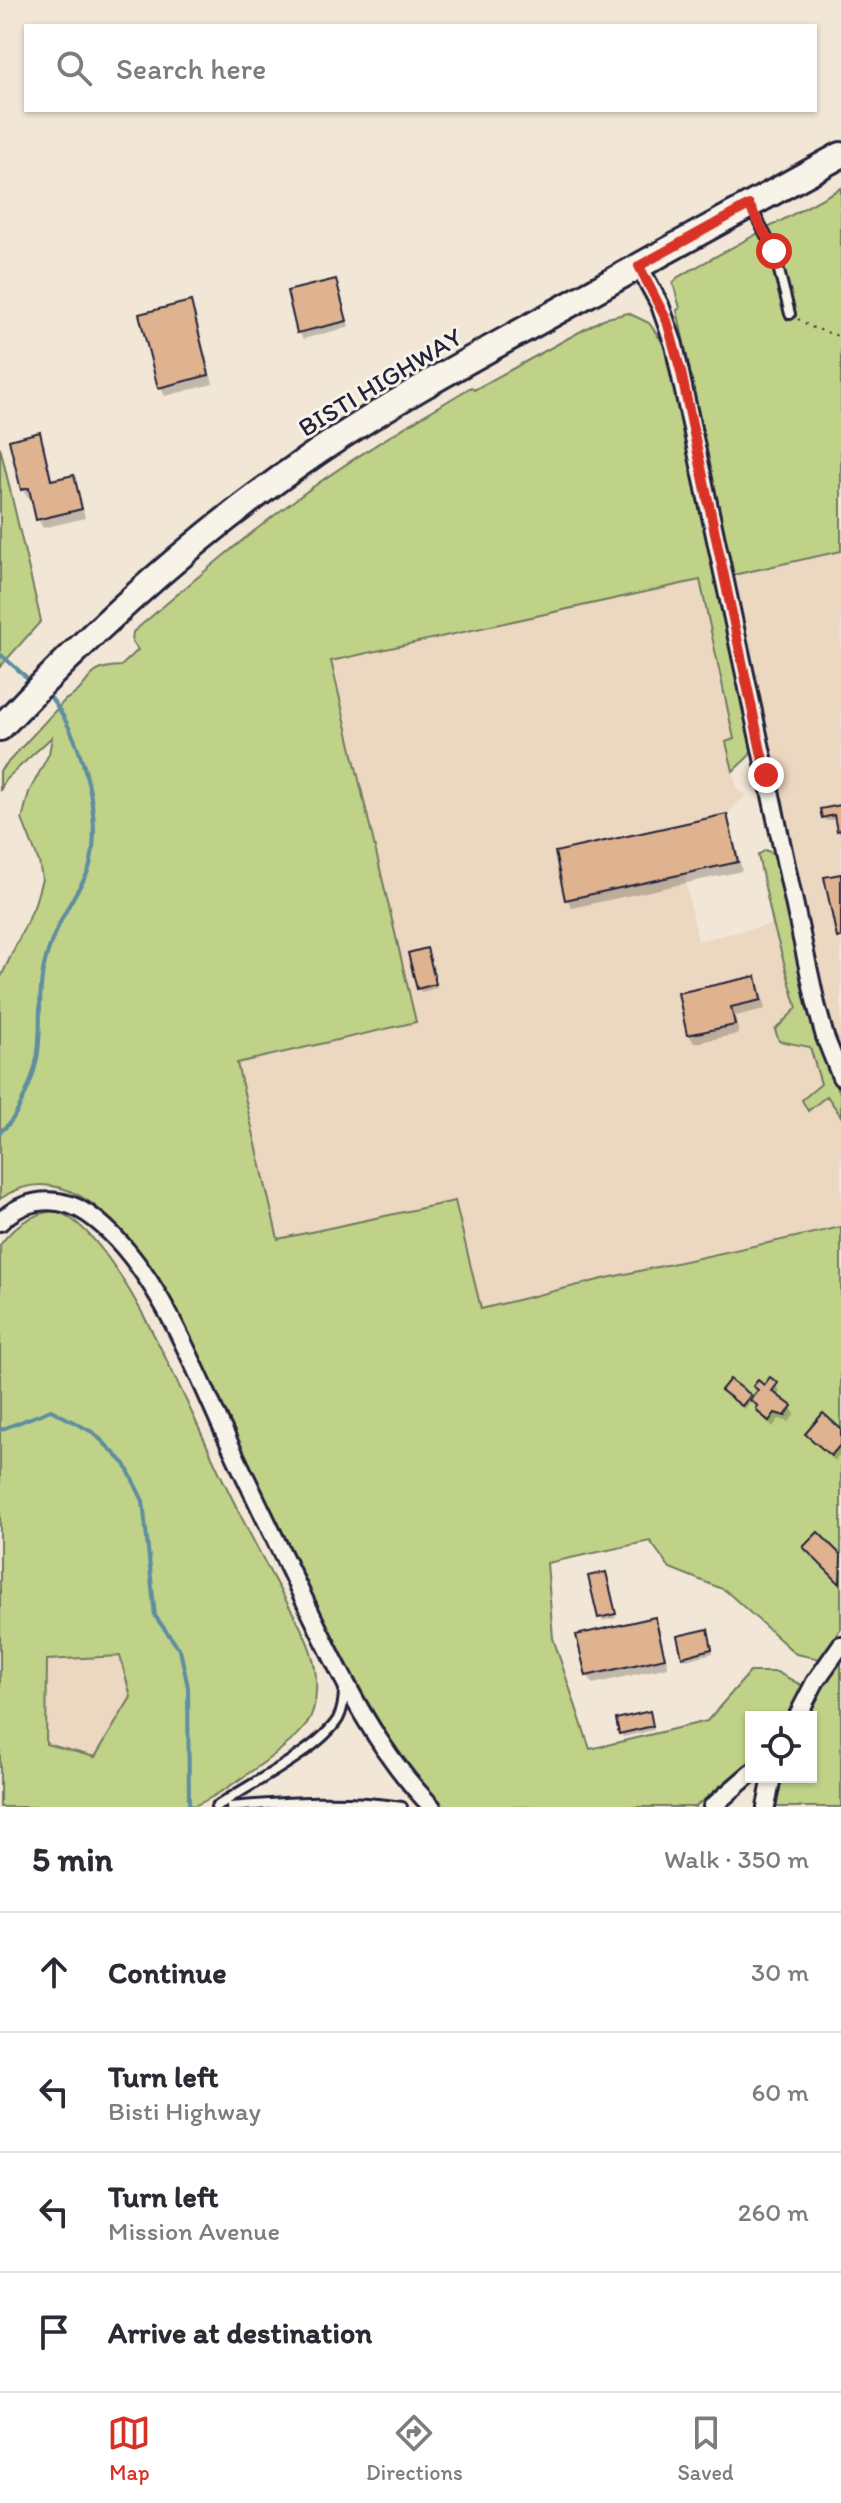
<!DOCTYPE html>
<html lang="en">
<head>
<meta charset="utf-8">
<style>
  body { margin:0; font-family:Itim,sans-serif; background:#f7f7f7; color:#2b2b33 }
  .controls { position:absolute; right:24px; bottom:24px; display:grid; overflow:hidden; border-radius:0px; box-shadow:0 2px 6px #0004 }
  .controls button { width:72px; height:72px; display:grid; place-items:center; padding:0; border:0; border-bottom:2px solid #e1e1e2; background:#fff; color:#2b2b33; font:40px sans-serif }
  .stop { position:absolute; width:24px; height:24px; margin:-18px; border:6px solid #d93025; border-radius:50%; background:#fff }
  .stop.end { background:#d93025; border-color:#fff; box-shadow:0 2px 8px #0008 }
  .list { margin:0; padding:0; list-style:none }
  h2 { display:flex; justify-content:space-between; align-items:center; height:104px; margin:0; padding:0 32px; font-size:34px }
  h2 small { font-size:26px; font-weight:400; color:#7c7c81 }
  .list li { display:grid; grid-template-columns:52px 1fr auto; gap:24px; align-items:center; box-sizing:border-box; height:120px; padding:0 32px; border-top:2px solid #e1e1e2 }
  .list b { display:block; font-size:30px; white-space:nowrap }
  .list p { margin:0; font-size:26px; white-space:nowrap; color:#7c7c81 }
  .list em { font-size:26px; font-style:normal; color:#7c7c81 }
  .icon { flex:none; width:44px; height:44px; fill:none; stroke:currentColor; stroke-width:2; stroke-linecap:round; stroke-linejoin:round }
  .map { position:relative; flex:none; width:841px; height:1807px; overflow:hidden }
  .search { position:absolute; background:#fff; box-shadow:0 2px 6px #0004; left:24px; right:24px; top:24px; height:88px; display:flex; align-items:center; gap:20px; box-sizing:border-box; padding:0 28px; border-radius:0px; color:#7c7c81; font-size:30px }
  .sheet { height:584px; background:#fff }
  nav { display:flex; justify-content:space-around; align-items:center; box-sizing:border-box; height:112px; border-top:2px solid #e1e1e2; background:#fff; font-size:22px; color:#7c7c81 }
  nav a { display:grid; justify-items:center; gap:4px }
  nav .on { color:#d93025 }
  .map>svg:first-child { display:block }
</style>
</head>
<body>
<div class="map">
<svg width="841" height="1807" viewBox="0 0 841 1807">
  <rect width="100%" height="100%" fill="#f2e6d6"/>
  <filter id="ink" filterUnits="userSpaceOnUse"><feTurbulence type="fractalNoise" baseFrequency=".0125" numOctaves="2"/><feDisplacementMap in="SourceGraphic" scale="16" xChannelSelector="R" yChannelSelector="G"/><feConvolveMatrix kernelMatrix="1 2 1 2 8 2 1 2 1" color-interpolation-filters="sRGB"/></filter>
  <g filter="url(#ink)">
    <path fill="#ecd7c1" d="M841 551V1058L818 979 733 575Z
      M700 580 734 739 726 742 737 789 746 795 727 814 738 862 684 874 698 941 773 924 797 1008 775 1030 779 1041 810 1047 821 1085 809 1111 828 1096 841 1116V1227L607 1278 481 1309 454 1201 278 1239 237 1062 416 1022 331 661Z
      M120 1656 131 1697 95 1757 46 1744 47 1659Z"/>
    <path fill="#c0d287" stroke="#717a61" stroke-width="2" fill-rule="evenodd" d="M841 188V551L733 575 677 310 680 308 673 283 678 277Z
      M628 313 649 323 668 350 753 747 749 756 733 771 726 742 734 739 700 580 331 661 416 1022 237 1063 278 1239 455 1201 481 1309 607 1278 841 1227V1628L820 1659 796 1654 725 1590 670 1568 650 1541 547 1563 553 1638 590 1749 707 1721 750 1672H777L803 1686 787 1717H751V1760L695 1807H439C377 1732 336 1643 294 1556 278 1521 259 1488 243 1452 219 1399 194 1346 164 1296 149 1270 134 1243 112 1221 81 1190 40 1170 0 1199V979L34 907 42 879 39 862 22 819 29 792 49 754 52 737 5 780 0 791V771L65 700C94 686 81 667 121 666L138 650 132 641 133 632C186 587 239 541 295 500 351 458 412 423 471 387L474 390 603 319Z
      M0 447 41 621 0 667Z
      M766 850 776 856 815 1028 823 1054 841 1095V1116L827 1096 808 1111 802 1100 821 1084 810 1047 779 1041 775 1030 797 1008 773 924 758 855Z
      M53 1211C116 1221 198 1432 227 1488 241 1517 256 1546 271 1574 284 1599 301 1623 310 1649 318 1671 320 1705 306 1725 294 1744 215 1799 193 1806 180 1807 160 1807 145 1807 97 1807 48 1807 0 1807V1245C14 1226 29 1215 53 1211ZM120 1656 131 1697 95 1757 46 1744 47 1660Z
      M841 1658V1807H773L780 1777H811V1717H804Z"/>
    <path fill="#0003" d="M335 281 349 327 303 339 299 332Z
      M190 303 195 312 213 384 165 396 160 387Z
      M39 435 44 444 53 482 73 477 78 486 85 518 43 528 38 519 33 497 28 498 22 489Z
      M841 807V834L837 819 826 821 824 817Z
      M726 816 731 825 742 871 572 908 567 899Z
      M428 954 437 988 421 992 419 988Z
      M755 978 760 987 765 1009 735 1016 739 1034 694 1043 689 1034Z
      M776 1385 780 1391 776 1397 791 1408 795 1414 789 1422 779 1419 773 1427 765 1420 752 1400 758 1392 755 1387Z
      M724 1391 749 1397 751 1400 745 1409Z
      M841 1432V1454L835 1461 808 1434Z
      M818 1535 841 1557V1586L805 1548Z
      M591 1577 607 1578 616 1618 602 1621Z
      M654 1619 659 1628 668 1667 593 1684 588 1676Z
      M709 1635 713 1653 686 1660 684 1656Z
      M651 1717 654 1730 623 1737 621 1733Z"/>
    <g fill="none" stroke-linecap="round" stroke-linejoin="round">
      <path stroke="#5f8ea0" stroke-width="4" d="M0 654 32 682
        M0 1132C13 1122 17 1112 24 1097 47 1049 36 1025 42 977 46 948 59 923 73 898 78 888 88 876 90 865 103 814 81 731 46 692
        M0 1430 51 1410 94 1433 125 1464 143 1501 155 1616 180 1650 188 1687 189 1804 192 1807"/>
    </g>
    <path fill="#dfb38f" stroke="#22223b" stroke-width="2" d="M336 279 347 321 297 333 287 291Z
      M191 301 209 375 158 388 139 314Z
      M40 432 51 480 74 475 82 509 36 520 29 488 21 490 9 440Z
      M841 805V830L837 831 834 815 822 818 820 809Z
      M727 814 738 862 565 900 555 852Z
      M841 874V937L837 938 824 877Z
      M427 948 436 984 417 989 408 953Z
      M756 976 761 1000 731 1007 735 1025 687 1035 678 993Z
      M770 1377 778 1383 772 1391 792 1406 785 1416 775 1413 769 1421 759 1413 756 1408 758 1406 750 1400 758 1390 753 1386 758 1380 764 1385Z
      M730 1379 751 1395 742 1406 721 1390Z
      M823 1413 841 1429V1444L831 1456 805 1434Z
      M818 1532 841 1555 840 1584 803 1547Z
      M606 1572 616 1614 598 1618 588 1576Z
      M655 1617 665 1658 586 1676 576 1635Z
      M708 1629 712 1649 682 1657 677 1636Z
      M650 1711 653 1726 619 1734 616 1719Z"/>
    <g fill="none" stroke-linecap="round" stroke-linejoin="round">
      <defs>
        <path id="service" d="M752 209 774 251 790 314
          M216 1807C249 1784 318 1751 338 1719 343 1710 344 1699 344 1688
          M231 1807C287 1802 346 1798 402 1807"/>
        <path id="minor" d="M639 266 660 305 674 345 816 1004 825 1037 841 1077
          M0 1222C24 1198 59 1194 88 1214 150 1257 189 1354 219 1421 245 1478 273 1534 300 1591 337 1667 372 1746 432 1807
          M797 1717 815 1682 841 1645
          M712 1807 751 1773
          M766 1807 772 1777"/>
        <path id="primary" d="M0 728C97 625 202 530 319 451 393 401 471 359 549 316 646 262 744 208 841 155"/>
      </defs>
      <use href="#service" stroke="#22223b" stroke-width="14"/>
      <use href="#minor" stroke="#22223b" stroke-width="22"/>
      <use href="#primary" stroke="#22223b" stroke-width="30"/>
      <path stroke="#22223b" stroke-width="2" stroke-dasharray="2 6" stroke-linecap="butt" d="M798 319 811 327 841 337"/>
      <use href="#service" stroke="#f7f3e8" stroke-width="8"/>
      <use href="#minor" stroke="#f7f3e8" stroke-width="16"/>
      <use href="#primary" stroke="#f7f3e8" stroke-width="24"/>
    </g>
  </g>
  <g fill="none" stroke-linecap="round" stroke-linejoin="round" filter="url(#ink)">
    <path stroke="#d93025" stroke-width="10" d="M766 775 681 372 667 321 639 266 749 205 774 251"/>
  </g>
  <g text-anchor="middle" stroke-width="6" stroke-linejoin="round" paint-order="stroke">
    <g font-size="26" fill="#22223b" stroke="#f7f3e8">
      <text transform="translate(380 382) rotate(-31)" y="9">BISTI HIGHWAY</text>
    </g>
  </g>
</svg>
<div class="controls">
<button><svg class="icon" aria-label="locate" viewBox="0 0 24 24"><circle cx="12" cy="12" r="6"/><path d="M12 2v4M12 18v4M2 12h4M18 12h4"/></svg></button>
</div>
<div class="stop" style="left:774px;top:251px"></div>
<div class="stop end" style="left:766px;top:775px"></div>
<div class="search"><svg class="icon" aria-label="search" viewBox="0 0 24 24"><circle cx="10" cy="10" r="6"/><path d="M15 15l6 6"/></svg>Search here</div>
</div>
<section class="sheet">
<h2>5 min<small>Walk · 350 m</small></h2>
<ul class="list">
<li><svg class="icon" aria-label="ahead" viewBox="0 0 24 24"><path d="M12 20V5M6 11l6-6 6 6"/></svg><div><b>Continue</b></div><em>30 m</em></li>
<li><svg class="icon" aria-label="left" viewBox="0 0 24 24"><path d="M17 20v-9H6M10 6l-5 5 5 5"/></svg><div><b>Turn left</b><p>Bisti Highway</p></div><em>60 m</em></li>
<li><svg class="icon" aria-label="left" viewBox="0 0 24 24"><path d="M17 20v-9H6M10 6l-5 5 5 5"/></svg><div><b>Turn left</b><p>Mission Avenue</p></div><em>260 m</em></li>
<li><svg class="icon" aria-label="arrive" viewBox="0 0 24 24"><path d="M6 21V4h12l-3 4 3 4H6"/></svg><div><b>Arrive at destination</b></div></li>
</ul>
</section>
<nav>
<a class="on"><svg class="icon" aria-label="map" viewBox="0 0 24 24"><path d="M3 6l6-2 6 2 6-2v14l-6 2-6-2-6 2zM9 4v14M15 6v14"/></svg>Map</a>
<a><svg class="icon" aria-label="directions" viewBox="0 0 24 24"><path d="M12 3l9 9-9 9-9-9zM9 14v-3h6M13 9l2 2-2 2"/></svg>Directions</a>
<a><svg class="icon" aria-label="saved" viewBox="0 0 24 24"><path d="M7 4h10v16l-5-4-5 4z"/></svg>Saved</a>
</nav>
</body>
</html>
